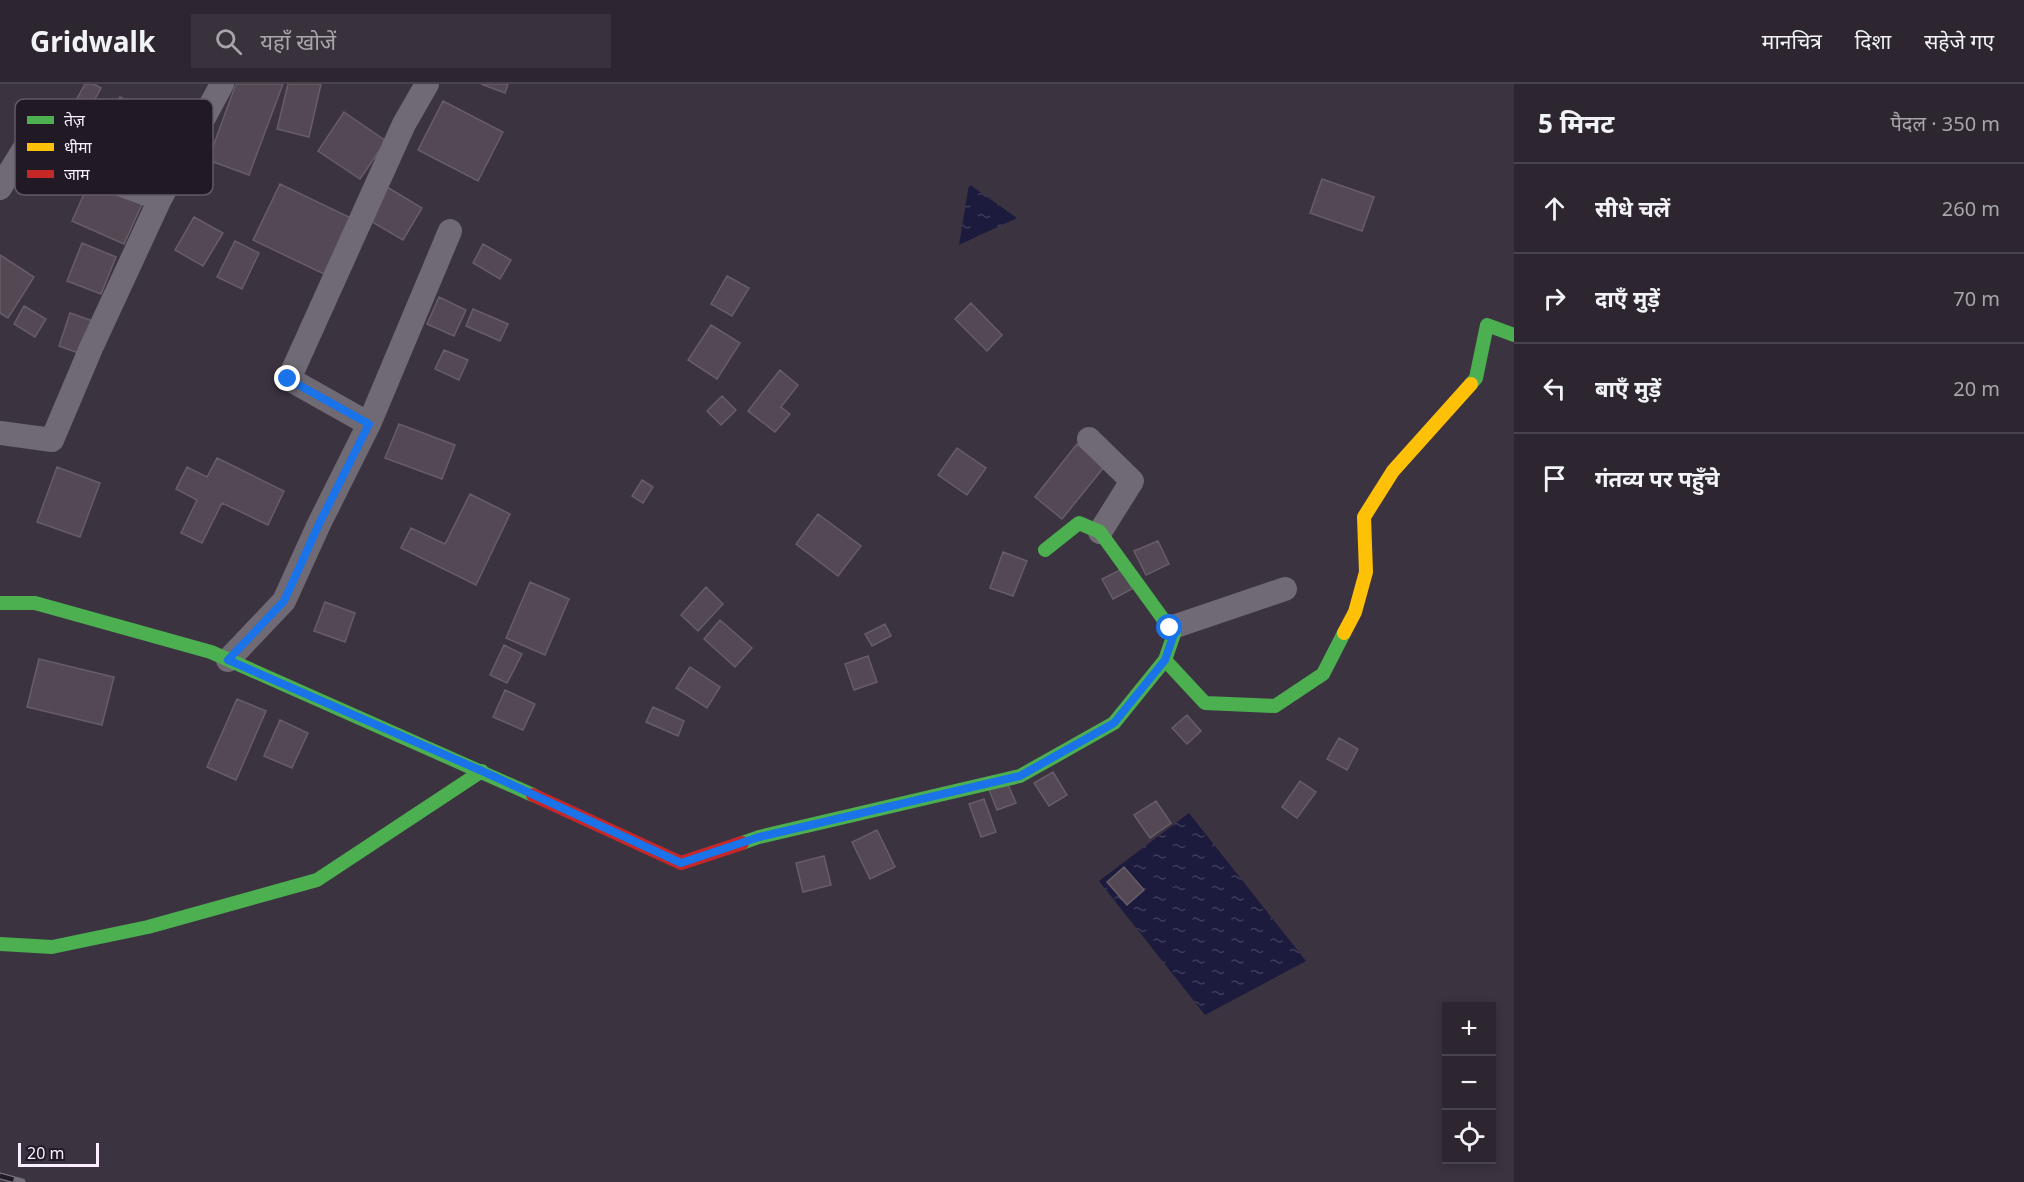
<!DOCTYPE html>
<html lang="hi">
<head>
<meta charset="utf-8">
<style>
  body { margin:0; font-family:"Noto Sans","Noto Sans Devanagari",sans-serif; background:#39323c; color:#f1f3f6 }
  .controls { position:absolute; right:18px; bottom:18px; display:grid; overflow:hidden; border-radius:0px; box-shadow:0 3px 9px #0003 }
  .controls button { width:54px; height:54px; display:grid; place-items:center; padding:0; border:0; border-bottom:2px solid #48434c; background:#2d2630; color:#f1f3f6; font:30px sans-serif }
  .scale { position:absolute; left:18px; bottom:15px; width:81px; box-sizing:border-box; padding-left:6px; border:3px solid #fbefff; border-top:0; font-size:16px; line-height:21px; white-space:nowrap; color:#fbefff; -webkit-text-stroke:4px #211924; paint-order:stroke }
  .stop { position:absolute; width:18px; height:18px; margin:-14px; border:4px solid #1a73e8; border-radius:50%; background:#fff }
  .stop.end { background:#1a73e8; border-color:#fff; box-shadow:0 2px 6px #0008 }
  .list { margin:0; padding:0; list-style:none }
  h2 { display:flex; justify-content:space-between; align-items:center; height:78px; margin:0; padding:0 24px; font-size:26px }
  h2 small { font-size:20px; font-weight:400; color:#a7a5ab }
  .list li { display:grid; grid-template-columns:39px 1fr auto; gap:18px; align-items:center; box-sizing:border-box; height:90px; padding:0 24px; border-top:2px solid #48434c }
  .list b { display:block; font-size:22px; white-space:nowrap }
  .list em { font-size:20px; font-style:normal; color:#a7a5ab }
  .icon { flex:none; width:33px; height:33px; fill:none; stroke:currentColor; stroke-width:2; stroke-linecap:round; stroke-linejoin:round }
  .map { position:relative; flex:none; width:1514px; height:1098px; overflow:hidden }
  header { display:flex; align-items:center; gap:36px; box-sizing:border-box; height:84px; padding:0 30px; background:#2d2630; border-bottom:2px solid #48434c }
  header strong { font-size:28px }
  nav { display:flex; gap:33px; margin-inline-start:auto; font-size:21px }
  .search { width:420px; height:54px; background:#39323c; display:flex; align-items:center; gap:15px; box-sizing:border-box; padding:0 21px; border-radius:0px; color:#a7a5ab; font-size:22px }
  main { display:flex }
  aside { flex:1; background:#2d2630 }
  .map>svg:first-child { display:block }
</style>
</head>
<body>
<header>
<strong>Gridwalk</strong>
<div class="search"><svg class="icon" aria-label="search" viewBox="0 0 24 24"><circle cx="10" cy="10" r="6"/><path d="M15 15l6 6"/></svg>यहाँ खोजें</div>
<nav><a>मानचित्र</a><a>दिशा</a><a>सहेजे गए</a></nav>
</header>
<main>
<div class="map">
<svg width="1514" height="1098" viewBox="0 0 1514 1098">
  <defs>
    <pattern id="water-ripples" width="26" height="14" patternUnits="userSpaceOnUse" patternTransform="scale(1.5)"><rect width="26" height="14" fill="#1c1b3d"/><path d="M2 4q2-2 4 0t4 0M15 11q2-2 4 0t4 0" fill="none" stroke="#3e3c5a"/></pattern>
  </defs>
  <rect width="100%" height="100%" fill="#3c3340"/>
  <path fill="url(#water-ripples)" d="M969 100 1017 134 959 161Z
    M1189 729 1306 877 1205 931 1099 797Z"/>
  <path fill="#544854" stroke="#675d67" stroke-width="1.5" d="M85 0H94L101 4 89 26 75 18Z
    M236 0H283L249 91 208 76Z
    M288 0H321L309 53 277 45Z
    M481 0H508L505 9Z
    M120 13 135 21 112 60 97 51Z
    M443 17 503 48 478 97 418 66Z
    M344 28 386 57 360 95 318 67Z
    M91 94 143 118 124 160 72 137Z
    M1322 95 1374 113 1362 147 1310 129Z
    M280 100 351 134 324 190 253 156Z
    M387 103 422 124 403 156 367 135Z
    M194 133 223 149 203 182 175 166Z
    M235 157 259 169 242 205 217 193Z
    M82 159 116 173 101 210 67 197Z
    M483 160 511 176 500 195 473 179Z
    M0 171 34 193 8 234 0 229Z
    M727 192 749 204 732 232 711 220Z
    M439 213 466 226 454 252 427 240Z
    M971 219 1002 251 987 267 955 235Z
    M24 222 46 235 35 253 14 240Z
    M473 225 508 240 500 257 466 242Z
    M70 229 93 237 81 270 59 262Z
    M711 241 740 259 717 295 688 276Z
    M444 266 468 276 459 296 435 285Z
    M780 286 798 301 781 323 790 330 775 348 748 327Z
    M722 312 736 326 721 341 707 327Z
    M399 340 455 361 442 395 385 374Z
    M1077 360 1104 383 1062 435 1035 413Z
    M957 364 986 384 967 411 938 391Z
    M217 374 284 407 268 441 222 419 202 459 181 449 197 416 176 405 187 383 207 393Z
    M57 383 100 399 80 453 37 438Z
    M642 396 653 403 643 419 632 412Z
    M470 410 510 430 476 501 401 464 411 444 445 460Z
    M818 430 861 462 838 492 796 460Z
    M1158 457 1169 480 1146 491 1134 467Z
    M1003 468 1027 477 1013 512 990 504Z
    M1122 485 1132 505 1113 515 1102 495Z
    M530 498 569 515 545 571 506 554Z
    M706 503 723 520 698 547 681 531Z
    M325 518 355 529 345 558 314 547Z
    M720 536 752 564 735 583 704 555Z
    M885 540 891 552 872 562 865 550Z
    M504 561 522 570 507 599 490 591Z
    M868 572 877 598 854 606 845 580Z
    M39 575 114 593 102 641 27 623Z
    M690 583 720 603 707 624 676 604Z
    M505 606 535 620 523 646 493 633Z
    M237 615 266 627 236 696 207 683Z
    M653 623 684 637 678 652 646 638Z
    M1187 631 1201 647 1187 660 1172 644Z
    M280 636 308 649 292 684 264 672Z
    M1339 654 1358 665 1347 686 1327 675Z
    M1053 688 1067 711 1049 722 1034 699Z
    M1006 696 1016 719 997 726 988 703Z
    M1300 697 1316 708 1297 734 1282 723Z
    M984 715 996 748 981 753 969 720Z
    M1156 717 1171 739 1150 754 1134 731Z
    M877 746 895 783 870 795 852 758Z
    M824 772 831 801 803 808 796 779Z
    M1124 783 1144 806 1127 821 1107 798Z"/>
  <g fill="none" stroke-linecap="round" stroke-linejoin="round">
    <path stroke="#6f6a73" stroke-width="24" d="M0 104 24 65 160 115
      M369 340 289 295 404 40 427 0
      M0 349 52 356 91 264 160 115 222 0
      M1089 355 1132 397 1100 448
      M1170 544 1285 505
      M228 576 284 517 319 440 369 340 450 147"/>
    <path stroke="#4caf50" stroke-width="14" d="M1471 300 1476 294 1487 241 1514 251
      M1045 466 1079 439 1100 448 1174 550 1165 576 1205 619 1275 622 1323 590 1344 549
      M0 519H35L211 568 533 711
      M742 759 759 753 1020 692 1114 639 1165 576
      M0 860 52 863 148 843 317 796 482 687"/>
    <path stroke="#ffc107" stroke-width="14" d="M1344 549 1355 528 1366 488 1364 433 1393 387 1471 300"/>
    <path stroke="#c62828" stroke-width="14" d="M533 711 681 779 742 759"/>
    <defs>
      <path id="rail" d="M0 1092 22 1098"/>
    </defs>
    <use href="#rail" stroke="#746f78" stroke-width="7"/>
    <use href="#rail" stroke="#211924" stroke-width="4.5" stroke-dasharray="14" stroke-linecap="butt"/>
  </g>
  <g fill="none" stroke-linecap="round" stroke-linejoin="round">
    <path stroke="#1a73e8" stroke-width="8" d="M288 295 369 340 319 440 284 517 228 576 482 687 681 779 759 753 1020 692 1114 639 1165 576 1174 550 1170 544"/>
  </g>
  <rect x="15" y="15" width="198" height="96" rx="9" fill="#211924" stroke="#625966" stroke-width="1.5"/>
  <rect x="27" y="32" width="27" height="8" fill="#4caf50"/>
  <rect x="27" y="59" width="27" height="8" fill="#ffc107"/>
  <rect x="27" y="86" width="27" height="8" fill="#c62828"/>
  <g font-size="16" fill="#fbefff">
    <text x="64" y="42">तेज़</text>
    <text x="64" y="69">धीमा</text>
    <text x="64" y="96">जाम</text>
  </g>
</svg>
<div class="controls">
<button>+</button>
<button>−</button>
<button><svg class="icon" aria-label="locate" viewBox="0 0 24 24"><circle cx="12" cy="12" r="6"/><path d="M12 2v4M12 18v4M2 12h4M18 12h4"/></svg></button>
</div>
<div class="scale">20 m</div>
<div class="stop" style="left:1170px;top:544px"></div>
<div class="stop end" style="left:288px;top:295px"></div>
</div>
<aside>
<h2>5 मिनट<small>पैदल · 350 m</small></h2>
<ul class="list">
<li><svg class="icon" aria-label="ahead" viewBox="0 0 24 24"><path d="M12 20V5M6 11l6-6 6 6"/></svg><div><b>सीधे चलें</b></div><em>260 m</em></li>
<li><svg class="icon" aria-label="right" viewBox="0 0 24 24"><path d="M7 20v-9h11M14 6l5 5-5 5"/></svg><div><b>दाएँ मुड़ें</b></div><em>70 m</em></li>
<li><svg class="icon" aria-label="left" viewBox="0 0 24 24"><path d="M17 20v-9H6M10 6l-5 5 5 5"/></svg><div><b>बाएँ मुड़ें</b></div><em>20 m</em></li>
<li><svg class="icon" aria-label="arrive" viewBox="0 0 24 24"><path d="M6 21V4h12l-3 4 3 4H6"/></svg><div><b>गंतव्य पर पहुँचे</b></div></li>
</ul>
</aside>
</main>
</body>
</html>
